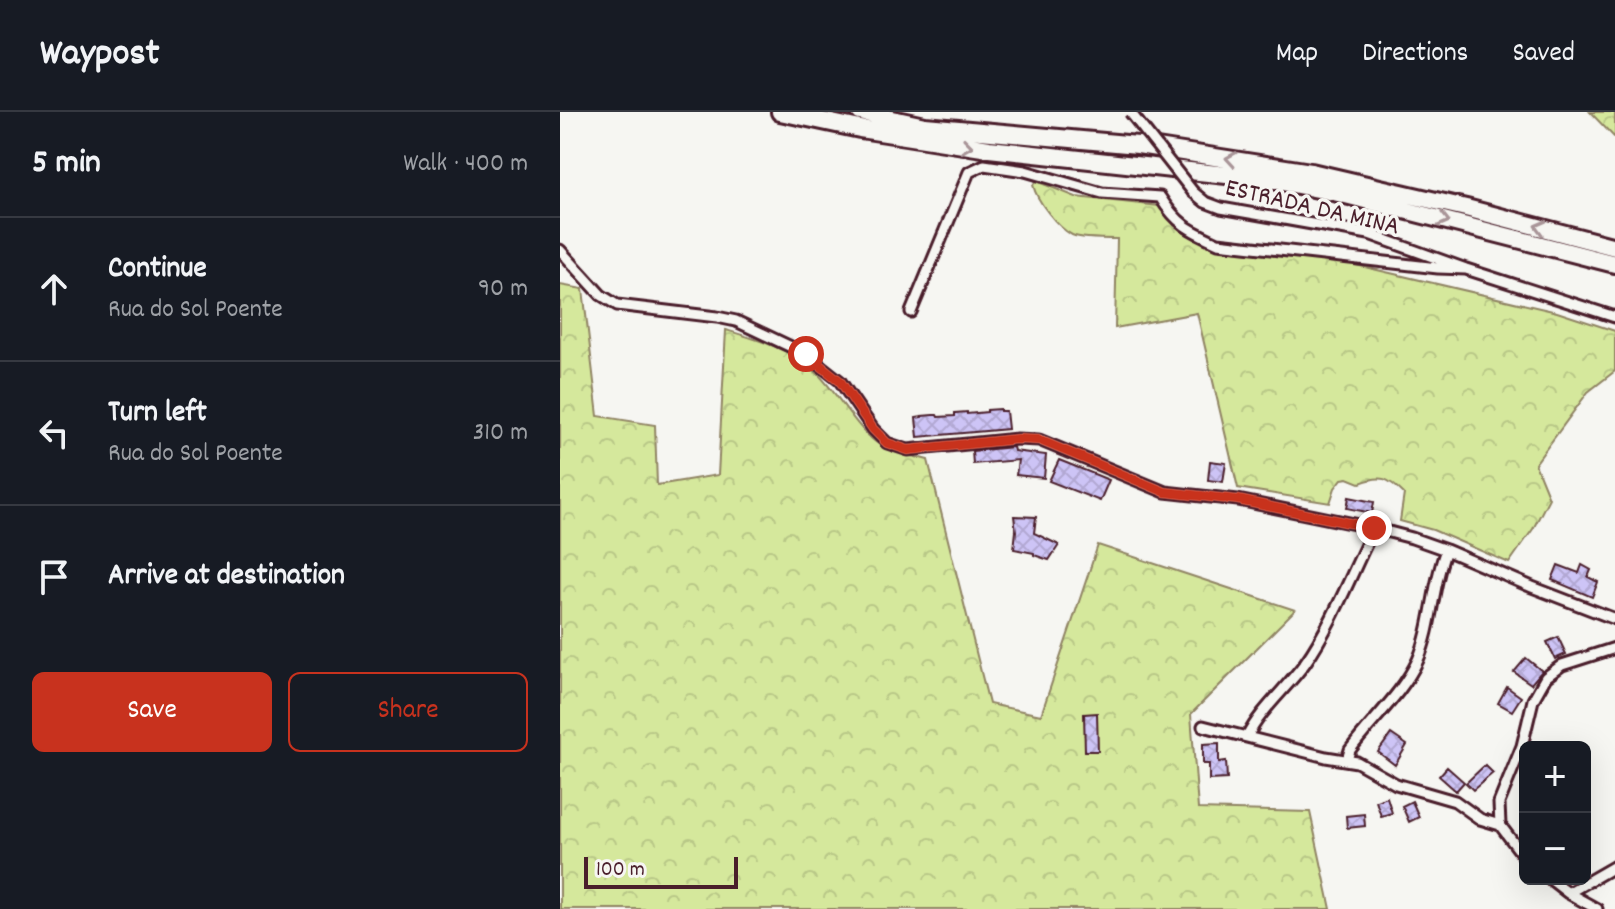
<!DOCTYPE html>
<html lang="en">
<head>
<meta charset="utf-8">
<style>
  body { margin:0; font-family:Dekko,sans-serif; background:#242831; color:#f1f3f6 }
  .controls { position:absolute; right:24px; bottom:24px; display:grid; overflow:hidden; border-radius:12px; box-shadow:0 8px 32px #0002 }
  .controls button { width:72px; height:72px; display:grid; place-items:center; padding:0; border:0; border-bottom:2px solid #363941; background:#171b24; color:#f1f3f6; font:40px sans-serif }
  .scale { position:absolute; left:24px; bottom:20px; width:154px; box-sizing:border-box; padding-left:8px; border:4px solid #4a1f2b; border-top:0; font-size:22px; line-height:28px; white-space:nowrap; color:#4a1f2b; -webkit-text-stroke:6px #f6f6f2; paint-order:stroke }
  .stop { position:absolute; width:24px; height:24px; margin:-18px; border:6px solid #c8321e; border-radius:50%; background:#fff }
  .stop.end { background:#c8321e; border-color:#fff; box-shadow:0 2px 8px #0008 }
  .list { margin:0; padding:0; list-style:none }
  h2 { display:flex; justify-content:space-between; align-items:center; height:104px; margin:0; padding:0 32px; font-size:34px }
  h2 small { font-size:26px; font-weight:400; color:#9ea1a6 }
  .list li { display:grid; grid-template-columns:52px 1fr auto; gap:24px; align-items:center; box-sizing:border-box; height:144px; padding:0 32px; border-top:2px solid #363941 }
  .list b { display:block; font-size:30px; white-space:nowrap }
  .list p { margin:0; font-size:26px; white-space:nowrap; color:#9ea1a6 }
  .list em { font-size:26px; font-style:normal; color:#9ea1a6 }
  .actions { display:flex; gap:16px; padding:24px 32px }
  .actions a { flex:1; padding:18px 0; border:2px solid #c8321e; border-radius:12px; text-align:center; font-size:28px; color:#c8321e }
  .actions .main { background:#c8321e; color:#fff }
  .icon { flex:none; width:44px; height:44px; fill:none; stroke:currentColor; stroke-width:2; stroke-linecap:round; stroke-linejoin:round }
  .map { position:relative; flex:none; width:1055px; height:797px; overflow:hidden }
  header { display:flex; align-items:center; gap:48px; box-sizing:border-box; height:112px; padding:0 40px; background:#171b24; border-bottom:2px solid #363941 }
  header strong { font-size:38px }
  nav { display:flex; gap:44px; margin-inline-start:auto; font-size:28px }
  main { display:flex }
  aside { flex:1; background:#171b24 }
  .map>svg:first-child { display:block }
</style>
</head>
<body>
<header>
<strong>Waypost</strong>
<nav><a>Map</a><a>Directions</a><a>Saved</a></nav>
</header>
<main>
<aside>
<h2>5 min<small>Walk · 400 m</small></h2>
<ul class="list">
<li><svg class="icon" aria-label="ahead" viewBox="0 0 24 24"><path d="M12 20V5M6 11l6-6 6 6"/></svg><div><b>Continue</b><p>Rua do Sol Poente</p></div><em>90 m</em></li>
<li><svg class="icon" aria-label="left" viewBox="0 0 24 24"><path d="M17 20v-9H6M10 6l-5 5 5 5"/></svg><div><b>Turn left</b><p>Rua do Sol Poente</p></div><em>310 m</em></li>
<li><svg class="icon" aria-label="arrive" viewBox="0 0 24 24"><path d="M6 21V4h12l-3 4 3 4H6"/></svg><div><b>Arrive at destination</b></div></li>
</ul>
<div class="actions"><a class="main">Save</a><a>Share</a></div>
</aside>
<div class="map">
<svg width="1055" height="797" viewBox="0 0 1055 797">
  <defs>
    <pattern id="forest-crowns" width="20" height="18" patternUnits="userSpaceOnUse" patternTransform="scale(2)"><rect width="20" height="18" fill="#d5e89c"/><path d="M2 6a3 3 0 1 1 6 0M12 15a3 3 0 1 1 6 0" fill="none" stroke="#b8c787"/></pattern>
    <pattern id="building-cross-hatch" width="8" height="8" patternUnits="userSpaceOnUse" patternTransform="scale(2)"><rect width="8" height="8" fill="#cdc4f6"/><path d="M0 0l8 8M0 8l8-8" fill="none" stroke="#b2a8d3"/></pattern>
  </defs>
  <rect width="100%" height="100%" fill="#f6f6f2"/>
  <filter id="ink" filterUnits="userSpaceOnUse"><feTurbulence type="fractalNoise" baseFrequency=".0125" numOctaves="2"/><feDisplacementMap in="SourceGraphic" scale="16" xChannelSelector="R" yChannelSelector="G"/><feConvolveMatrix kernelMatrix="1 2 1 2 8 2 1 2 1" color-interpolation-filters="sRGB"/></filter>
  <g filter="url(#ink)">
    <path fill="url(#forest-crowns)" stroke="#908464" stroke-width="2" d="M1030 0H1055V26Z
      M476 69 516 85 600 94 608 106 627 122 646 131 666 137 766 146 997 200 1055 219V259L1028 280 975 352 989 386 973 417 949 451 873 418 840 409 844 382C828 366 822 362 800 371L788 366 782 367 775 376 770 391 678 376 637 201 555 216 557 127C546 127 521 127 512 123 497 115 477 89 473 73Z
      M0 173 23 177 38 304 95 313 97 373 158 363 166 218C196 227 231 237 255 259 276 278 298 320 320 333 334 341 353 344 368 348L429 592 481 603 538 433 735 498 631 602 638 697 750 700 771 797H0Z"/>
    <path fill="url(#building-cross-hatch)" stroke="#4a1f2b" stroke-width="2" d="M440 297V299H446L448 317 358 325 356 306 362 305V304L373 303H377L378 305 395 304V301L407 300V302L427 300V298Z
      M453 335 454 339 486 343 484 366 456 363 458 348 413 352 412 339Z
      M499 348 549 368 540 389 489 369Z
      M650 349 666 351 663 370 648 368Z
      M789 385 814 390 812 401 787 396Z
      M454 404 476 405 474 421 499 433 489 448 474 443V441L454 437 456 419Z
      M998 453 1019 461 1022 453 1031 458 1028 465 1038 470 1032 485 992 468Z
      M998 525 1006 542 995 547 987 530Z
      M966 546 982 559 971 572 954 560Z
      M947 575 961 585 952 599 938 591Z
      M537 601 538 639H525L524 602Z
      M831 622 847 633 835 653 818 640Z
      M659 631V650L666 649 667 667 649 668V652H643V632Z
      M925 653 933 661 913 678 906 671Z
      M887 655 904 670 896 679 879 664Z
      M827 685 832 701 821 704 816 689Z
      M852 689 859 705 849 710 842 694Z
      M804 702 805 714 787 716 786 704Z"/>
    <g fill="none" stroke-linecap="round" stroke-linejoin="round">
      <defs>
        <path id="street" d="M633 80 645 90 661 96 809 122 906 157 1055 205
          M0 138 41 183 57 193 157 205 176 209 246 242 280 269 313 317 327 331 348 338 457 327 479 328 605 380 678 388 814 416 852 426 886 438 972 475 1055 507
          M351 200 409 60 424 53 465 59 542 81 600 85C617 112 629 118 658 131L878 156 906 157
          M643 614 766 645 797 650 836 672 895 689 920 707 940 713
          M687 625C701 597 727 576 745 551 773 511 792 460 814 416
          M787 648 790 638C812 608 842 582 858 548 873 513 872 473 886 438
          M965 746 940 713 939 691 962 634 973 588 986 565 1002 553 1055 536
          M990 767 1008 781 1037 797
          M1008 781 1055 754"/>
        <path id="highway" d="M220 0 300 17 429 37 712 68 778 81 1055 152
          M300 0 365 14 578 33 751 60 906 96 1055 135"/>
      </defs>
      <use href="#street" stroke="#4a1f2b" stroke-width="15"/>
      <use href="#highway" stroke="#4a1f2b" stroke-width="22"/>
      <use href="#street" stroke="#f6f6f2" stroke-width="9"/>
      <use href="#highway" stroke="#f6f6f2" stroke-width="16"/>
      <defs>
        <path id="street-bridge" d="M570 0 633 80"/>
      </defs>
      <use href="#street-bridge" stroke="#4a1f2b" stroke-width="15" stroke-linecap="butt"/>
      <use href="#street-bridge" stroke="#f6f6f2" stroke-width="9"/>
    </g>
    <defs><path id="oneway-chevron" d="M-2-3.5L2.5 0L-2 3.5" fill="none" stroke-width="1.6" stroke-linecap="round" stroke-linejoin="round" transform="scale(2)"/></defs>
    <g stroke="#a99598">
      <use href="#oneway-chevron" transform="translate(407 34) rotate(8)"/>
      <use href="#oneway-chevron" transform="translate(671 47) rotate(-171)"/>
      <use href="#oneway-chevron" transform="translate(884 108) rotate(14)"/>
      <use href="#oneway-chevron" transform="translate(980 115) rotate(-165)"/>
    </g>
  </g>
  <g fill="none" stroke-linecap="round" stroke-linejoin="round" filter="url(#ink)">
    <path stroke="#c8321e" stroke-width="10" d="M246 242 280 269 313 317 327 331 348 338 457 327 479 328 605 380 678 388 814 416"/>
  </g>
  <g text-anchor="middle" stroke-width="7" stroke-linejoin="round" paint-order="stroke">
    <g font-size="26" fill="#4a1f2b" stroke="#f6f6f2">
      <text transform="translate(753 93) rotate(13)" y="9">ESTRADA DA MINA</text>
    </g>
  </g>
</svg>
<div class="controls">
<button>+</button>
<button>−</button>
</div>
<div class="scale">100 m</div>
<div class="stop" style="left:246px;top:242px"></div>
<div class="stop end" style="left:814px;top:416px"></div>
</div>
</main>
</body>
</html>
